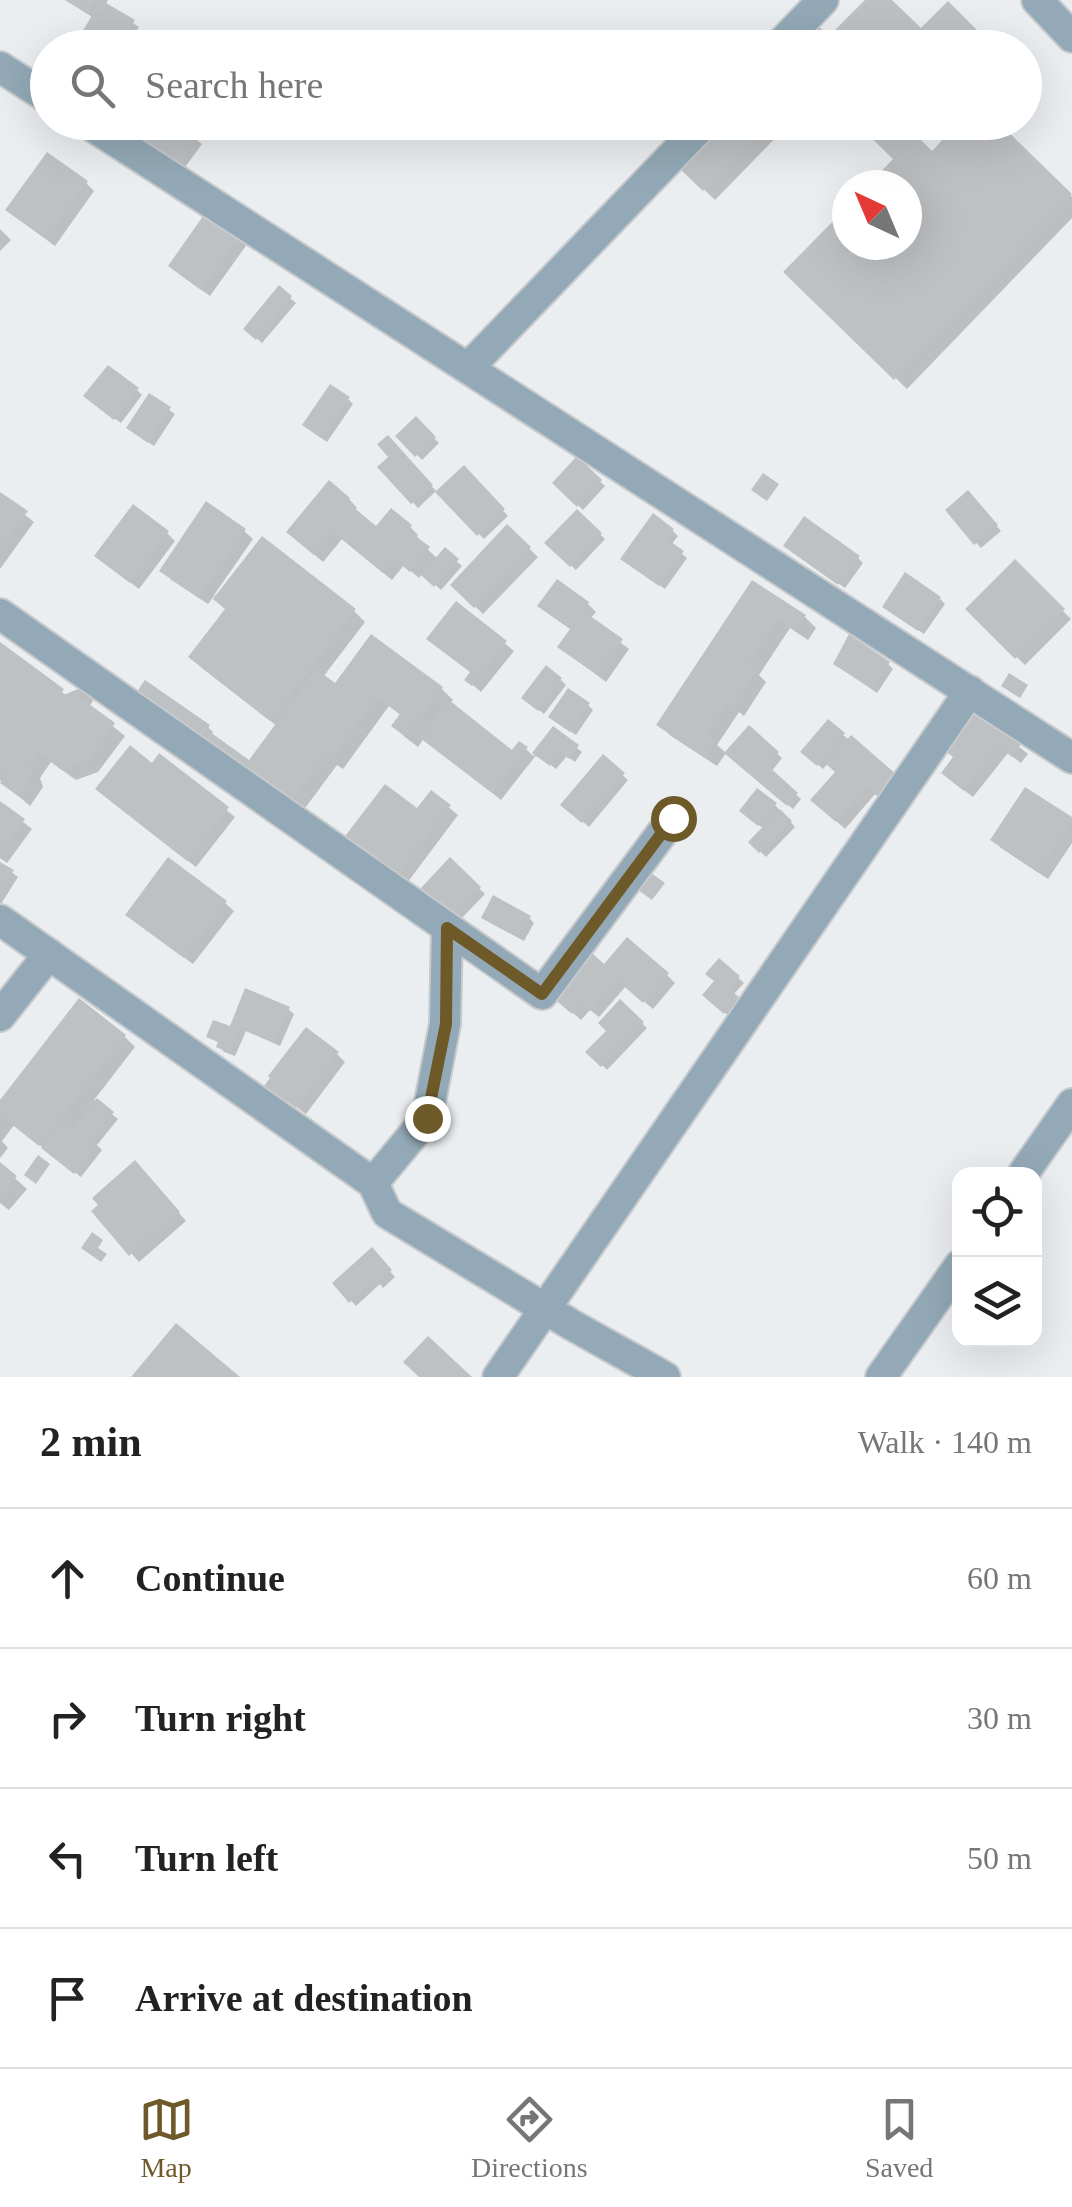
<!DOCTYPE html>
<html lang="en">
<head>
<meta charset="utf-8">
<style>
  body { margin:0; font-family:Georgia,serif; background:#f2f2f2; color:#222 }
  .controls { position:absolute; right:30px; bottom:30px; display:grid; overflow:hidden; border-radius:20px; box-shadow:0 10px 40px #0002 }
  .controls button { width:90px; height:90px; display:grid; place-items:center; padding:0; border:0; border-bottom:2px solid #e0e0e0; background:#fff; color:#222; font:50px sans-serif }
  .compass { position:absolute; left:832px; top:170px; width:90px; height:90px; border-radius:50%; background:#fff; box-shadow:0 10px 40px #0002; rotate:316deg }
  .stop { position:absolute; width:30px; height:30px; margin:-22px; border:8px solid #6e5928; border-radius:50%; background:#fff }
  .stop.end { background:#6e5928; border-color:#fff; box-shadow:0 2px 10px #0008 }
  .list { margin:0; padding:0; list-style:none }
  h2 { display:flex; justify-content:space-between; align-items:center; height:130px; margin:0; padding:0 40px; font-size:42px }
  h2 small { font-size:32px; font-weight:400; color:#767676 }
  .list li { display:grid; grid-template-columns:65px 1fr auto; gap:30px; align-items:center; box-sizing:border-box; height:140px; padding:0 40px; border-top:2px solid #e0e0e0 }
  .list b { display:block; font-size:38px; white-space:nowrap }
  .list em { font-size:32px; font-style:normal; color:#767676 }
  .icon { flex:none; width:55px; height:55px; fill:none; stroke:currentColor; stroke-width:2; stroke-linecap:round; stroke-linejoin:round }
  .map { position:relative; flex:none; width:1072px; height:1377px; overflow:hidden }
  .search { position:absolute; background:#fff; box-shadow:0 10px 40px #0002; left:30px; right:30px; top:30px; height:110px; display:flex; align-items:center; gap:25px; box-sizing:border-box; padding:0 35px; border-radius:55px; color:#767676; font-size:38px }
  .sheet { height:690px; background:#fff }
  nav { display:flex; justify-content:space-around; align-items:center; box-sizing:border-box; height:140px; border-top:2px solid #e0e0e0; background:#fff; font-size:28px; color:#767676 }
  nav a { display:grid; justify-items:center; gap:5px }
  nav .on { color:#6e5928 }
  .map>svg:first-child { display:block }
</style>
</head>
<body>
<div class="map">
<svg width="1072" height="1377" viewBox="0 0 1072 1377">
  <rect width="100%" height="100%" fill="#ebeef1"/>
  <path fill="#0003" d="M65 0H108L105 5 139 27 126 48H105L94 18Z
    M868 0H889L921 32 948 5 986 42 981 48H792L829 40Z
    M174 122 202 144 183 170 144 144Z
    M719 122H791L715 200 678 164Z
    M858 122H908L904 127 932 154 995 122 1072 197V218L907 389 787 272 847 210V245H907V185H872L896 160Z
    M86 183 94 191 55 246 17 218Z
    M0 229 11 240 0 251Z
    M240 235 248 243 210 296 179 274Z
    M279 289 296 303 262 343 246 328Z
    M137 390 142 395 121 423 92 401Z
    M150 396 175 414 154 446 134 433Z
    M348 399 353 404 327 442 310 430Z
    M416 420 439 443 422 460 399 436Z
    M388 438 436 491 418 508 380 467 392 457Z
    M577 460 605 486 583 510 555 483Z
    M464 469 508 516 484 539 439 492Z
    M968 494 1001 531 981 548 948 511Z
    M0 495 34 522 0 569Z
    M349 499 357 508 354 511 376 529 410 527 418 535 416 539 438 559 445 551 462 566 441 590 423 573 419 578 404 565 392 580 342 539 323 562 297 540Z
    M577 512 605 539 576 570 548 543Z
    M508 528 538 557 483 614 453 585Z
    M244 531 253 539 214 595 218 597 354 611 365 622 323 677 336 687 442 689 453 700 450 704 513 753 526 749 533 756 553 729 582 752 575 762 567 756 556 769 537 754 501 800 424 738 418 747 405 737 394 726 402 716 389 706 343 769 337 765 300 815 140 704 208 727 213 732 211 736 249 764 277 726 202 668 227 610 214 596 208 604 170 579Z
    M673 531 678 536 671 545 687 558 665 589 629 564Z
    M167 533 175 541 139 589 106 564Z
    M791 550 858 558 863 563 845 588Z
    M1015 563 1071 619 1025 665 969 609Z
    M753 583 805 617 816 628 808 640 790 628 759 675 766 682 744 716 739 712 717 745 726 753 717 766 671 736 660 725Z
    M940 599 945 604 924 634 890 611Z
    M457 604 514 651 481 692 467 680 472 673Z
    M588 604 596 612 590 619 629 649 606 682 560 647 572 630 541 606Z
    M0 645 67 696 84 689 94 699 89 707 125 736 98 772 76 780 51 762 40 778 43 787 30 806 0 780Z
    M888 664 893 669 877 693 841 668Z
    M561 680 566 685 544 714 530 703Z
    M588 705 593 710 576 735 556 722Z
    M977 713 1028 754 1021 763 1008 753 973 797 952 781Z
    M749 728 782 758 771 772 801 799 793 809 732 757Z
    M843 735 894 775 886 802 876 793 845 829 822 808 838 772 828 763 823 769 804 752Z
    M160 756 235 817 196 867 106 797 153 766Z
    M603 758 628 780 589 827 564 805Z
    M757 791 775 805 795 827 766 857 751 842 764 829 747 816Z
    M431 793 458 815 401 891 350 852 417 812Z
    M0 804 32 829 7 863 0 858Z
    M1072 820V843L1048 879 1001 848 993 840Z
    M450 861 485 894 458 922 424 889Z
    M0 864 18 877 1 904 0 903Z
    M225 903 234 911 193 964 137 923Z
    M484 917 529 918 534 923 524 941 489 922Z
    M719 961 744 983 733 995 742 1003 730 1017 705 995 717 981Z
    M604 967 667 975 675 983 653 1009 626 986 599 1017 590 1010 581 1020 564 1005Z
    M620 1003 647 1028 607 1070 589 1052 609 1031Z
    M288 1009 294 1014 280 1046 246 1031 235 1056 224 1052 219 1046 220 1044 209 1036Z
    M124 1036 135 1047 94 1100 118 1119 97 1145 102 1150 81 1177 14 1125 2 1141 8 1148 0 1158V1104Z
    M337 1054 345 1062 306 1114 288 1101 284 1107 272 1098Z
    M0 1165 27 1189 9 1210 0 1203Z
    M143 1172 186 1221 139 1262 94 1211Z
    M372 1251 395 1277 383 1288 380 1284 356 1306 335 1283Z"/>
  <path fill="#bec1c4" d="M66 0H96L88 13Z
    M101 0 135 20 119 48H104L81 34Z
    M865 0H892L921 28 948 1 977 30 959 48H789L814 22 829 36Z
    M147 122H178L198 137 177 167 136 139Z
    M715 122H769L703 191 675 164Z
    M855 122H903L932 151 959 122H998L1072 194 894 380 783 272 847 207V245H907V185H868L893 159Z
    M47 152 88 181 46 239 5 210Z
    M208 209 241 233 201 290 168 266Z
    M279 285 292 296 256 340 243 329Z
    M108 365 139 388 114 420 83 396Z
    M330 384 350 397 321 438 302 425Z
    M149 393 171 407 148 443 126 428Z
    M416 416 436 437 415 457 395 436Z
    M388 435 433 485 411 504 377 467 388 457 377 444Z
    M577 456 602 480 577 507 552 483Z
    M464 465 505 509 477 536 435 492Z
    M763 473 779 484 767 501 751 490Z
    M329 480 350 498 347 502 376 526 391 508 412 525 408 530 430 547 410 572 394 559 383 573 333 532 314 555 286 532Z
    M968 490 998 525 974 545 945 510Z
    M0 492 28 511 0 550Z
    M206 501 246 529 199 598 159 571Z
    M133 504 169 531 130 583 94 556Z
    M577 509 602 533 570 567 544 543Z
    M653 513 674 529 667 539 684 551 659 586 620 559Z
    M804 516 860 556 838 585 783 546Z
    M507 524 531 547 474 608 450 585Z
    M262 536 356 609 270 721 188 657 225 609 213 599Z
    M445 547 459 559 434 587 421 575Z
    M1015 559 1065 609 1015 659 965 609Z
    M905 572 941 597 918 631 882 607Z
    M557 579 589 602 583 611 623 639 597 675 557 647 570 629 537 606Z
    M752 580 806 615 796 631 778 619 749 664 757 669 732 707 727 703 706 734 716 740 705 757 656 725Z
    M456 601 507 641 472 686 464 680 470 672 426 639Z
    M371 634 443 687 406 737 391 726 400 714 377 697 330 760 325 756 288 806 202 742 210 732 249 760 316 669 335 683Z
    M849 634 890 662 872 689 833 664Z
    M0 642 64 689 59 697 85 686 78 696 115 723 87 761 63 771 39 753 30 765 33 775 18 796 0 783 9 769 0 773Z
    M546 665 562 678 538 711 521 698Z
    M1009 673 1028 685 1020 698 1001 686Z
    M145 680 210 725 197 744 132 699Z
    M568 688 590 703 570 732 548 717Z
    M449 700 512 750 519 741 528 747 492 793 420 738Z
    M977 709 1021 744 1012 757 999 747 964 791 941 773 953 757 944 750Z
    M828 719 845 733 817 766 800 752Z
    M749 725 779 752 767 765 798 793 787 806 724 753Z
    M553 726 579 745 569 759 561 752 550 766 532 753Z
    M851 735 896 774 877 796 866 787 836 822 810 800 835 772 826 764Z
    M130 745 152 763 159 753 229 807 187 861 95 789Z
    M603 754 625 773 582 823 560 805Z
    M385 784 417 808 431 790 451 805 391 884 339 844Z
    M1025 787 1072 817V823L1039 873 990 840Z
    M757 788 777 803 758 826 739 811Z
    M0 801 25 819 0 854Z
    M780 809 792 821 759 853 748 842Z
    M168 857 227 901 184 958 125 915Z
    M450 857 481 887 452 919 420 889Z
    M0 862 14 870 0 894Z
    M644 868 665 883 652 900 631 885Z
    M493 895 531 916 519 938 481 918Z
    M627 937 669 973 643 1003 617 980 590 1011 581 1004 572 1014 552 997 591 952 604 964Z
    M719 958 740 976 729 989 739 997 724 1014 702 995 714 981 705 974Z
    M245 988 290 1007 275 1042 240 1028 230 1053 216 1047 218 1042 206 1037 213 1020 230 1026Z
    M79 998 126 1035 39 1146 0 1115V1100Z
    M620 999 644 1022 601 1067 585 1052 606 1031 598 1023Z
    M306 1027 339 1052 296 1108 279 1095 275 1101 261 1090 270 1078 268 1076Z
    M97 1098 114 1112 93 1139 98 1143 74 1174 41 1148 63 1119 74 1128Z
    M38 1155 50 1164 36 1184 24 1175Z
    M135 1160 180 1212 129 1256 91 1211 98 1205 92 1198Z
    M0 1162 17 1176 0 1198Z
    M92 1232 103 1240 98 1248 107 1254 101 1262 81 1248Z
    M372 1247 392 1270 376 1284 373 1281 349 1303 332 1283Z
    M176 1323 240 1377H131Z
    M428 1336 472 1377H419L403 1362Z"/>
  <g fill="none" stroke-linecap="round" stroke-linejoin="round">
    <defs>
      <path id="minor" d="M1037 0 1072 37
        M777 48 823 0
        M0 67 48 98
        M86 122 1072 758
        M468 368 705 122
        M0 614 542 994 673 818
        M0 920 373 1183 427 1118 445 1024 447 928
        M0 1016 49 954
        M1023 1174 1072 1104
        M373 1183 387 1213 572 1325 665 1377
        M498 1377 970 691
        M881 1377 960 1265"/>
    </defs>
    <use href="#minor" stroke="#c7cacc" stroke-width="34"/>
    <use href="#minor" stroke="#93a9b7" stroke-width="30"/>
  </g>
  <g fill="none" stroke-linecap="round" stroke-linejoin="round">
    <path stroke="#6e5928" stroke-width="12" d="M427 1118 446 1024 447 928 542 994 673 818"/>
  </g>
</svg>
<div class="controls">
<button><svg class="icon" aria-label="locate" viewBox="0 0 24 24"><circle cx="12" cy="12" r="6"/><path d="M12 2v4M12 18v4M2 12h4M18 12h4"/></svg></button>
<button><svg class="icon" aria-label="layers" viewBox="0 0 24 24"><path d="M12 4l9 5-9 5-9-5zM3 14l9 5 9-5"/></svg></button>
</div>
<svg class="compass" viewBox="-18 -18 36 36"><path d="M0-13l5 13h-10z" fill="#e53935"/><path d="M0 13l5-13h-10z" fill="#767676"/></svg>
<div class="stop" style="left:673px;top:818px"></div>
<div class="stop end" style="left:427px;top:1118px"></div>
<div class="search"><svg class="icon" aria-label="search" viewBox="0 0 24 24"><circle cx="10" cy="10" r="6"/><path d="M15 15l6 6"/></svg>Search here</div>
</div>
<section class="sheet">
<h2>2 min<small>Walk · 140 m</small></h2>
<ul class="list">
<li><svg class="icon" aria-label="ahead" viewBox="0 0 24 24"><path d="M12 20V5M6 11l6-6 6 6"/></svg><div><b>Continue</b></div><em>60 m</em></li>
<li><svg class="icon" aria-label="right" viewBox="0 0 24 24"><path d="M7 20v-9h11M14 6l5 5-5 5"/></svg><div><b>Turn right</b></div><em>30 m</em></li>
<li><svg class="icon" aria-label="left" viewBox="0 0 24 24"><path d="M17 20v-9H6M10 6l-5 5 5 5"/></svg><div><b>Turn left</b></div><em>50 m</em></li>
<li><svg class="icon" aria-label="arrive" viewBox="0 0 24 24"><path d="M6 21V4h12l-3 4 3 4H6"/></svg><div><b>Arrive at destination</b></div></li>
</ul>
</section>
<nav>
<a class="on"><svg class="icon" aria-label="map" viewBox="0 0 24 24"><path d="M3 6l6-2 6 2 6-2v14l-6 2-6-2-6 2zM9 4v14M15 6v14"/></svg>Map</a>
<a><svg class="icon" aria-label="directions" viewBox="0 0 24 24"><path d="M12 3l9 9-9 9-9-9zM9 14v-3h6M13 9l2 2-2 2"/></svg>Directions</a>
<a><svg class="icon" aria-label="saved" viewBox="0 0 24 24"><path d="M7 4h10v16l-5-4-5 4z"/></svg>Saved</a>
</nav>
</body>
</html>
